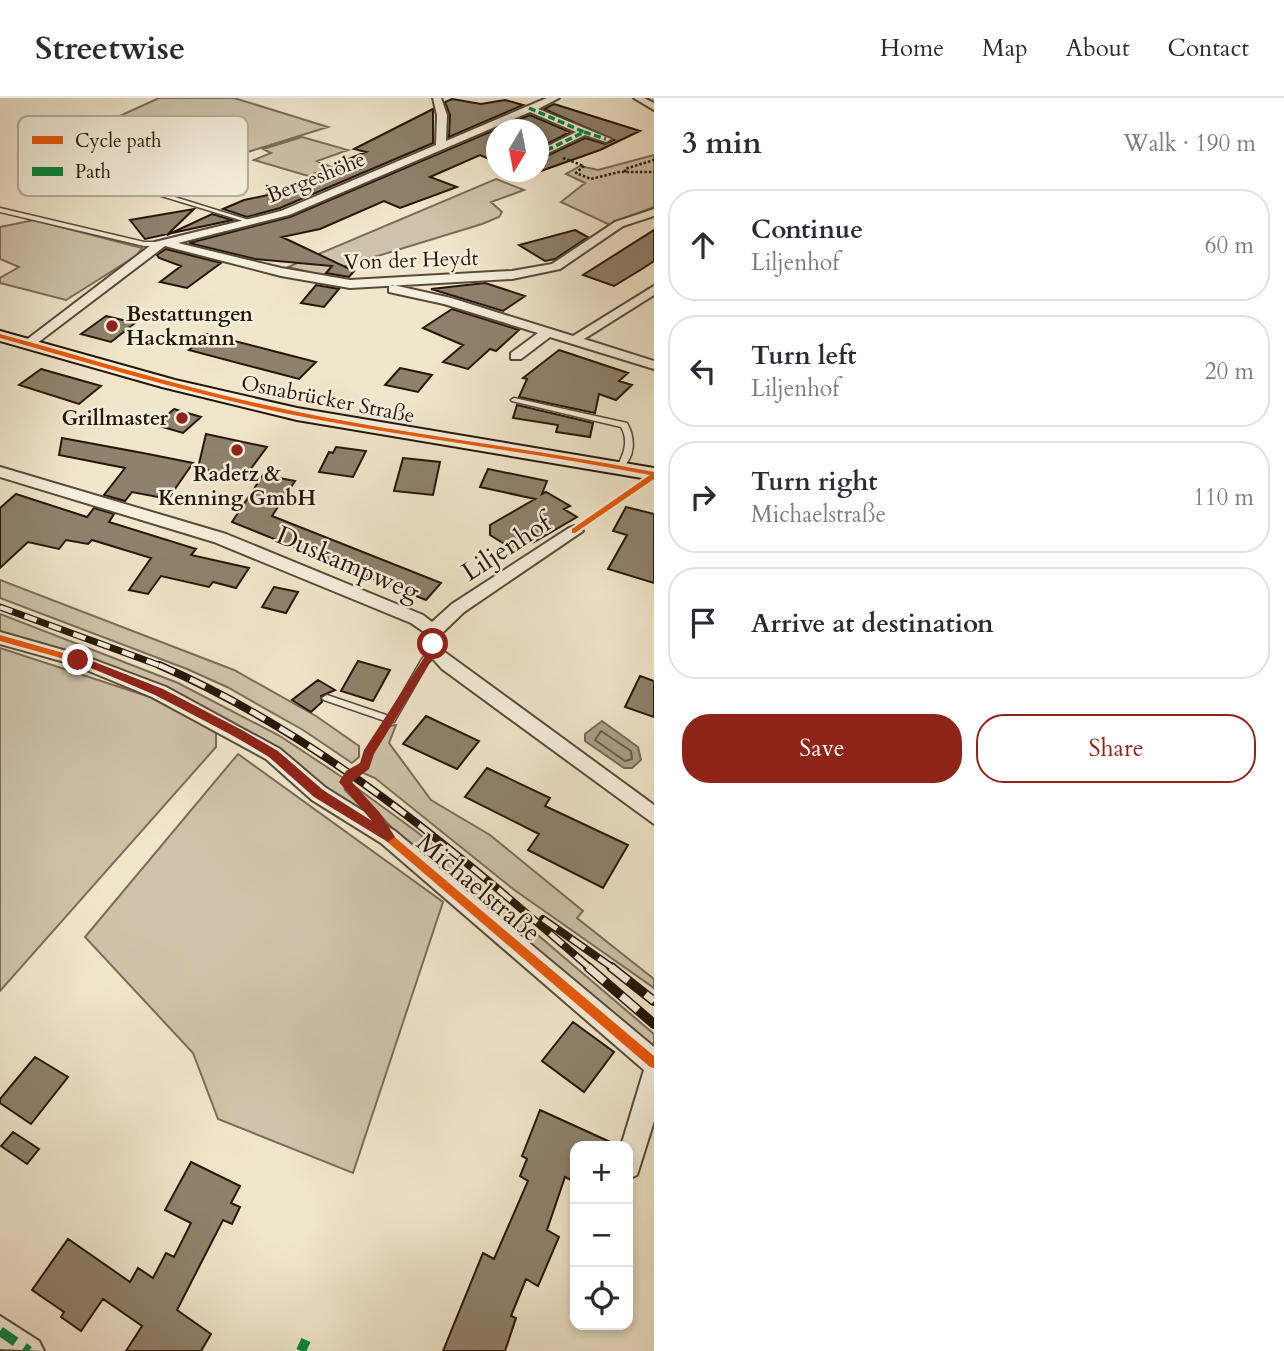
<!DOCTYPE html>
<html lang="en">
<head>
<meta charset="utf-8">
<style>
  body { margin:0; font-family:Cardo,serif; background:#f7f7f7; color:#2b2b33 }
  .controls { position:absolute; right:21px; bottom:21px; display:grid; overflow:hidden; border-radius:14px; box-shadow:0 4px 10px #0003 }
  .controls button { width:63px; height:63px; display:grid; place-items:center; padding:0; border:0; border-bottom:2px solid #e1e1e2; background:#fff; color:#2b2b33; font:35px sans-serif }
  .compass { position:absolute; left:486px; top:21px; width:63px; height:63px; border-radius:50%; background:#fff; box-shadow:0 4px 10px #0003; rotate:190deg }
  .stop { position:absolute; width:21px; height:21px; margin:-16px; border:5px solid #8f2418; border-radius:50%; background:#fff }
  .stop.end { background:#8f2418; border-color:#fff; box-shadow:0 2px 7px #0008 }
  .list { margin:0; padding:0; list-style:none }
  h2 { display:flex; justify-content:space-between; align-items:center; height:91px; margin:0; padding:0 28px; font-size:30px }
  h2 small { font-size:23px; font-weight:400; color:#7c7c81 }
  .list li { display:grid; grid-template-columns:46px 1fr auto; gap:21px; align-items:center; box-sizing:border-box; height:112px; margin:0 14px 14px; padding:0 14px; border:2px solid #e1e1e2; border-radius:28px }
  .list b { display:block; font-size:26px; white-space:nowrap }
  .list p { margin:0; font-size:23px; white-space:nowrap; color:#7c7c81 }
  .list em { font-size:23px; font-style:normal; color:#7c7c81 }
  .actions { display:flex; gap:14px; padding:21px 28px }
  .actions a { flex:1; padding:16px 0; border:2px solid #8f2418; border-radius:28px; text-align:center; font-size:24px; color:#8f2418 }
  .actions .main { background:#8f2418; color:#fff }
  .icon { flex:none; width:38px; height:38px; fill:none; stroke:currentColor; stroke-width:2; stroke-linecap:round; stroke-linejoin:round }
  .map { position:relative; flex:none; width:654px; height:1253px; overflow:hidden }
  header { display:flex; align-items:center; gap:42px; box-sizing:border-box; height:98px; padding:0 35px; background:#fff; border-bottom:2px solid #e1e1e2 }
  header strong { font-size:33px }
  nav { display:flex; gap:38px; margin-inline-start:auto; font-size:24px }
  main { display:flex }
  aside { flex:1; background:#fff }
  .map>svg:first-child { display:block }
</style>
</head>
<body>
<header>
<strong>Streetwise</strong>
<nav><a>Home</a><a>Map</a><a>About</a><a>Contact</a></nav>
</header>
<main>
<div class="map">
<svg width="654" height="1253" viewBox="0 0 654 1253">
  <rect width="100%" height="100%" fill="#f0e6cb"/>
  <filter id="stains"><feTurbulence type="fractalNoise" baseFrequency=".00286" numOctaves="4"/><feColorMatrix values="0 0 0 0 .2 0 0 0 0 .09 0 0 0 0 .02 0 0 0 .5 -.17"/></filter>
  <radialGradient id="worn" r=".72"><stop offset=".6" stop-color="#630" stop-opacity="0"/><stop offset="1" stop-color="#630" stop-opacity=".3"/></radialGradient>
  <path fill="#cec3aa" stroke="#7a6c59" stroke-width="2" d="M159 0H234L328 29 209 66 89 32Z
    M302 39 348 52 317 63 331 69 308 78 254 62 271 55 263 51Z
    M654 57V109L610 127 561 104 585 85 566 76 580 68 598 72Z
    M496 81 524 92 491 104 502 114 499 119 482 126 345 168 338 181 288 169Z
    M34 122 142 150 136 158 66 202 0 185V180L19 169 0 161V129Z
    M0 482 234 572 316 618 359 648V659L352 665 303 632 227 589 187 571 0 500Z
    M0 516 178 585 280 638 342 679 345 692 378 726 201 608 150 586 0 534Z
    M0 550 150 599 216 633V649L0 893Z
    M396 627 389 645 431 702 490 737 583 813 577 820 654 881V890L513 791 375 680 361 674 389 628Z
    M238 656 443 804 353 1075 218 1021 193 955 85 839Z
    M350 685 417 734 654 936V954L408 747Z"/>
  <path fill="#ab9f89" stroke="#766855" stroke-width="2" d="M602 623 638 649 641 662 632 670H624L585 643V636Z"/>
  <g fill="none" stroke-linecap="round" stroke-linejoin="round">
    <path stroke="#685a48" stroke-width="2" d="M601 633 631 653 632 661 625 663 595 642Z"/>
  </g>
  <path fill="#8f826d" stroke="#261608" stroke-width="2" d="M452 1 481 6 505 2 523 7 449 39 450 17 445 4Z
    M554 6 640 33 600 52 538 74V32H496V64L480 57 430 79 457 89 400 110 384 103 320 131 282 139 354 173 349 179 326 175 332 168 255 161 189 145 290 119 530 17 570 34 541 49 542 58 549 57 585 40 605 46 614 42 544 11Z
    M433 11V45L280 110 247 119 223 111 244 102 268 97 267 88 283 93 344 69 336 66 366 54 354 51Z
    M194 111 167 137 212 116 232 122 145 141 130 122Z
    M575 132 588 139 555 161 545 163 519 147Z
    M654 132V163L642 171 614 188 583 177Z
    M166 151 221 165 187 190 160 184 181 168 159 160 157 157Z
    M485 185 525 198 503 213 431 191Z
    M316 187 339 191 324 209 301 205Z
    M452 211 519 232 496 253 490 251 468 271 443 264 463 247 423 230Z
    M106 218 135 225 111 244 81 236Z
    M207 236 281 255 316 264 299 281 189 252Z
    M559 252 628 275 619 283 632 287 616 302 599 296 595 315 519 299 527 281 523 280Z
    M400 270 432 277 418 294 385 287Z
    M41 271 101 288 79 306 19 287Z
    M517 307 593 325 590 339 556 334 558 327 513 320Z
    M174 311 201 319 183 335 156 327Z
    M206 336 267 349 244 380 198 370Z
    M62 340 143 355 193 365 168 401 132 394 125 403 104 397 125 370 59 357Z
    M336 349 366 353 353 379 319 374 329 354 333 355Z
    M403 360 440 364 433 397 394 393Z
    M488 371 547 383 542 396 546 394 570 408 564 411 577 419 534 444 526 446 521 444 511 450 490 437V427L535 401 480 389Z
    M263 377 295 383 272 418 441 485 426 502 232 424Z
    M16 396 87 419 94 410 114 416 109 424 196 451 191 457 249 470 236 490 213 484 209 489 161 478 148 496 129 492 151 460 92 442 88 446 66 442 59 451 28 444 0 470V410Z
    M626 409 654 416V485L608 471 627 437 613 433Z
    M274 489 298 494 286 515 262 509Z
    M358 563 390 572 373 603 341 593Z
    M640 578 654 583V619L625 609Z
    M318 582 335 592 321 598 322 604 311 614 292 602Z
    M426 618 479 643 457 671 403 646Z
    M487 670 550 700 545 708 628 747 603 790 528 752 539 736 465 699Z
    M573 924 614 954 584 994 542 963Z
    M35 959 68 979 31 1026 0 1005V1001Z
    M540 1012 619 1048H575V1084L565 1079 547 1132 559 1139 538 1188 526 1181 511 1218 516 1220 505 1253H443L483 1155 494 1161 528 1083 520 1078 527 1061 522 1058Z
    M13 1034 39 1051 27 1066 1 1048Z
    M191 1064 240 1088 231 1105 240 1109 232 1126 223 1122 177 1212 211 1236 201 1253H126L142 1228 103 1201 81 1233 61 1219 64 1214 32 1192 68 1141 130 1184 138 1170 153 1180 166 1155 174 1159 191 1125 165 1112Z"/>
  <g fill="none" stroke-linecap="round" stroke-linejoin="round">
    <defs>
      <path id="lane" d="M145 91H149L255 124 250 125 145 93Z
        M0 110 144 144H159L162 146 159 148H144L0 114Z
        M514 300 627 325C636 341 635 360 621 371L617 369C624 355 629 343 621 329L512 303 511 302Z
        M433 531 437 534 440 553 428 565 394 624H388L324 602 322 600 327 597 389 618 422 561 430 552 429 534Z"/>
      <path id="street" d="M433 0H441L447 17 446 43 547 0H559L538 11 611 41 606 44 585 37 548 55H542V51L576 34 530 14 289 117 178 145 281 170 350 182 512 173 552 166 615 124 654 111V118L623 128 560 171 512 181 350 190 281 178 165 148 32 249 21 246 155 144 281 113 436 47 437 17Z
        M634 0H644L654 5V12Z
        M393 187 451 200 573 238 654 188V197L584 241 654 263V271L550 239 521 261H511V255L538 235 444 206 389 194V188Z
        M0 369 226 436 423 517 432 524 452 506 569 430 575 428 583 433 464 514 439 538 433 540 411 525 214 444 0 379Z
        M0 534 84 558 166 589 280 651 326 690 395 733 654 949V1023L637 1077 628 1081V1048H621L644 972 381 745 312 702 266 661 152 599 72 566 0 546Z
        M435 547 654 707V726L442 571 426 553Z
        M0 1218 39 1243 44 1253 0 1251Z"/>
      <path id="secondary" d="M0 233 175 282 297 310 654 370V382L297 322 162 289 0 243Z"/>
    </defs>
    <use href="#lane" stroke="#584a39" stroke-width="3"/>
    <use href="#street" stroke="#584a39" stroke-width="4"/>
    <use href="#secondary" stroke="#261608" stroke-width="4"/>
    <path stroke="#261608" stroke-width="2.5" stroke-dasharray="2.5 2" stroke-linecap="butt" d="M563 60 584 68 576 75 591 81 619 74H654
      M625 74V71L654 62"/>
    <path stroke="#261608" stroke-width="4.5" stroke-dasharray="5 3.5" stroke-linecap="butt" d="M349 690 345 684 351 676 365 668 369 655 384 632"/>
    <use href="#lane" fill="#f5efdd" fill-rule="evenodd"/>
    <use href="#street" fill="#f5efdd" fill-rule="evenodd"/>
    <use href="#secondary" fill="#f5efdd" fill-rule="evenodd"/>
    <defs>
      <path id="rail-far2" d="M0 509 164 569"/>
      <path id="rail-far1" d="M159 567C323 638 457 755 590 870
        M543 821 613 870"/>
      <path id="rail" d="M588 869 654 926
        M611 869 654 903"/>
    </defs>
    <use href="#rail-far2" stroke="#261608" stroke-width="7"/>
    <use href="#rail-far1" stroke="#261608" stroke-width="8"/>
    <use href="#rail" stroke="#261608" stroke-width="10"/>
    <use href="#rail-far2" stroke="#f5efdd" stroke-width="4.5" stroke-dasharray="13" stroke-linecap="butt"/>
    <use href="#rail-far1" stroke="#f5efdd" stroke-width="5" stroke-dasharray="17" stroke-linecap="butt"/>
    <use href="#rail" stroke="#f5efdd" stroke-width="7" stroke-dasharray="22" stroke-linecap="butt"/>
    <path stroke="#00873e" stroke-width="3.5" stroke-dasharray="7 3.5" stroke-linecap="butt" d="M529 10 584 34 545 53
      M584 34 606 41"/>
    <path stroke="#00873e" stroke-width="10" stroke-dasharray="19 10" stroke-linecap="butt" d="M0 1233 29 1253
      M301 1253 306 1242"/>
    <defs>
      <path id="cycleway" d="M0 236C99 263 197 294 298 314 416 338 536 351 654 374V381L575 435H572V431L650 377C534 354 415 341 299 318 198 298 99 268 0 240Z
        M0 537 81 560 162 592 276 654 322 693 391 736 654 958V970L650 969 385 742 316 699 270 658 156 596 75 564 0 543Z"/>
    </defs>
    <use href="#cycleway" stroke="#f5efdd" stroke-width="4"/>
    <use href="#cycleway" fill="#e8590c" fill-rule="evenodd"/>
  </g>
  <path fill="#8f2418" d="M430 543H437L440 553 429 566 374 656 369 671 352 684 380 715 395 739 388 744 314 699 269 659 234 638 155 597 73 562 82 559 163 591 242 632 278 653 323 692 372 723 339 684 346 673 360 665 364 652 429 552Z"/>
  <g fill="#8f2418" stroke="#f5efdd" stroke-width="2.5">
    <circle cx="112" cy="228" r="7"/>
    <circle cx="182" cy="320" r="7"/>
    <circle cx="237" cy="352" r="7"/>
  </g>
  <g text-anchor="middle" stroke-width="5" stroke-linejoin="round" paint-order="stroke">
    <g font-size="21" fill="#261608" stroke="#f5efdd">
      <text transform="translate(316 79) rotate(-22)" y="7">Bergeshöhe</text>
      <text transform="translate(411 162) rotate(-2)" y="7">Von der Heydt</text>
      <text transform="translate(328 301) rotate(11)" y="7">Osnabrücker Straße</text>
    </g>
    <g font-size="21" font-weight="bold" fill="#261608" stroke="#f5efdd" text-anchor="start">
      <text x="126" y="223">Bestattungen<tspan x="126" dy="24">Hackmann</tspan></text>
      <text x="168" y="327" text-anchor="end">Grillmaster</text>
      <text x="237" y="383" text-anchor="middle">Radetz &amp;<tspan x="237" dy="24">Kenning GmbH</tspan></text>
    </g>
    <g font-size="26" fill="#261608" stroke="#f5efdd">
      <text transform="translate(506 449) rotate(-33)" y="9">Liljenhof</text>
      <text transform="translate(348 465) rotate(23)" y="9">Duskampweg</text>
      <text transform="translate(479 789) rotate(40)" y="9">Michaelstraße</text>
    </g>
  </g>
  <rect x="18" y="18" width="230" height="80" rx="10" fill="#f5efdd" stroke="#b7ae9d" stroke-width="2"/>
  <rect x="32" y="38" width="31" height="8" fill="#e8590c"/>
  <rect x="32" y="69" width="31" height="9" fill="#00873e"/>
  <g font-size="19" fill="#261608">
    <text x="75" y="49">Cycle path</text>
    <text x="75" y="80">Path</text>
  </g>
  <rect width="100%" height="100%" filter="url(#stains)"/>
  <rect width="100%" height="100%" fill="url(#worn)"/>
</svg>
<div class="controls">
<button>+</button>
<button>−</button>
<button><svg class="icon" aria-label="locate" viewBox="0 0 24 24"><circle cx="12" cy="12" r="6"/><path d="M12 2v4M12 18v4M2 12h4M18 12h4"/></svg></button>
</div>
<svg class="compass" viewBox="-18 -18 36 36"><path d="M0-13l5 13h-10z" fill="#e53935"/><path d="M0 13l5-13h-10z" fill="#7c7c81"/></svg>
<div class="stop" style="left:433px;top:546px"></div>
<div class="stop end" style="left:78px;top:562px"></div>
</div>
<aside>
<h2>3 min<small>Walk · 190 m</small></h2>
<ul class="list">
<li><svg class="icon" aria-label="ahead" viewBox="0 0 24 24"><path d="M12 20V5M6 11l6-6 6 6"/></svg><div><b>Continue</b><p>Liljenhof</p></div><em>60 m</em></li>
<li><svg class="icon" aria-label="left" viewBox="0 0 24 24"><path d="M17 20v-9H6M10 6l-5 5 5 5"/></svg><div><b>Turn left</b><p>Liljenhof</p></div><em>20 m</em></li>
<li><svg class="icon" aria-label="right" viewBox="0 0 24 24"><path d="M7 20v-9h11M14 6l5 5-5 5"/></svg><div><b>Turn right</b><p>Michaelstraße</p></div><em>110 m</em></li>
<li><svg class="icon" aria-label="arrive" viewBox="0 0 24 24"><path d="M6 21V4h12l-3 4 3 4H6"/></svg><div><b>Arrive at destination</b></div></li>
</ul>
<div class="actions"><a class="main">Save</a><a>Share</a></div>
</aside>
</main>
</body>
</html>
